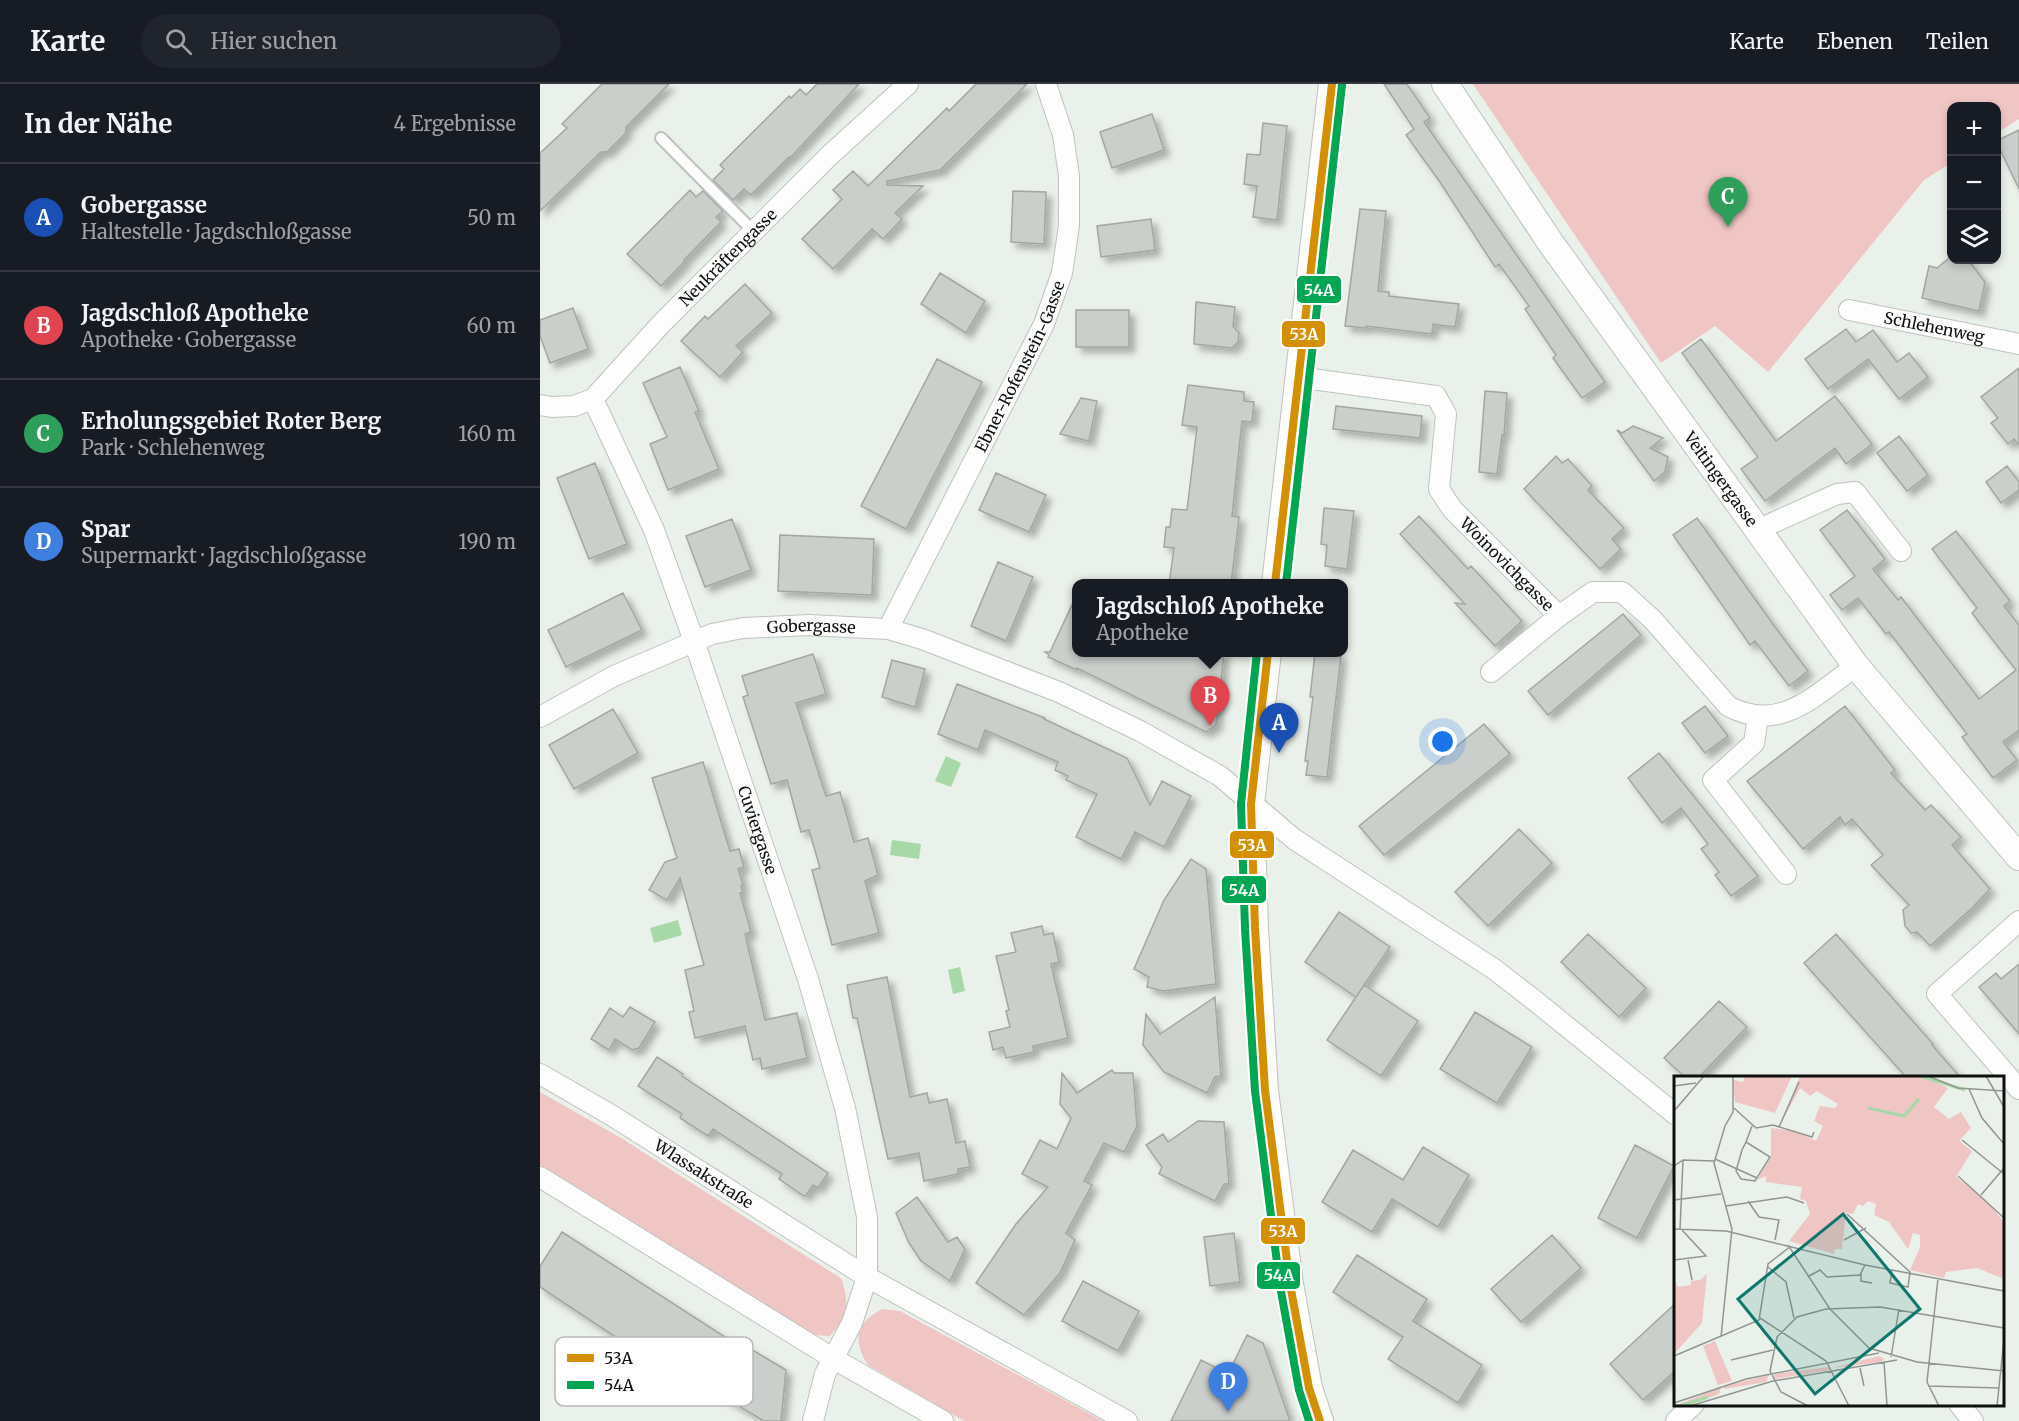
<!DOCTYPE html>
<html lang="de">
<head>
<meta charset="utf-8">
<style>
  body { margin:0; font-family:Merriweather,serif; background:#20242c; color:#f1f3f6 }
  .controls { position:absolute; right:18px; top:18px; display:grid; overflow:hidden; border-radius:12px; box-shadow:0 3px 9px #0003 }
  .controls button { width:54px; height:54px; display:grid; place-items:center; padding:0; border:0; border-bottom:2px solid #363941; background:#171b24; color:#f1f3f6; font:30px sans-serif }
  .you { position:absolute; left:903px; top:658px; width:21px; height:21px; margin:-15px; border:4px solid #fff; border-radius:50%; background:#1a73e8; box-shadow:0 0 0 9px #1a73e833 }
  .badge { display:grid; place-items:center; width:39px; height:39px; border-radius:50%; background:#8c9099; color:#fff; font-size:20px; font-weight:700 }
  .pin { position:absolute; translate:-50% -50px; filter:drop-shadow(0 2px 3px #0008) }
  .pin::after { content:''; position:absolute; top:32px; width:21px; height:18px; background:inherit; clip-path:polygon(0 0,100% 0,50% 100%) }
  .popup { position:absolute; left:532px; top:495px; width:276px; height:78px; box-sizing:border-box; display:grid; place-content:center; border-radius:12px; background:#171b24; filter:drop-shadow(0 2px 4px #0005); font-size:20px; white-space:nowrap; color:#9ea1a6 }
  .popup b { font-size:22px; color:#f1f3f6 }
  .popup::after { content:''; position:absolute; left:50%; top:100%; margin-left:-12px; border:12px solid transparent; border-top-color:#171b24 }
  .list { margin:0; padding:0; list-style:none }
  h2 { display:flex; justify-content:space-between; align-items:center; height:78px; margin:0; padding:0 24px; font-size:26px }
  h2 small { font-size:20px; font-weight:400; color:#9ea1a6 }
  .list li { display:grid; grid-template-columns:39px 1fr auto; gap:18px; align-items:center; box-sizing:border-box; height:108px; padding:0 24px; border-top:2px solid #363941 }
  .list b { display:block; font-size:22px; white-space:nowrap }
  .list p { margin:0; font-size:20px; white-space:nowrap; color:#9ea1a6 }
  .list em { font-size:20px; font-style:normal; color:#9ea1a6 }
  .icon { flex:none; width:33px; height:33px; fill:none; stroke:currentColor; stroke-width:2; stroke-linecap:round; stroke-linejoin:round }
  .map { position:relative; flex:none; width:1479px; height:1337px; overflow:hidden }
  header { display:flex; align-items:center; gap:36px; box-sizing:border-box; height:84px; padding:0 30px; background:#171b24; border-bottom:2px solid #363941 }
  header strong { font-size:28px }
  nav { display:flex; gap:33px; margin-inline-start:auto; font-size:21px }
  .search { width:420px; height:54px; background:#20242c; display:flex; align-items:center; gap:15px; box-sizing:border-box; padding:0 21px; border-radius:33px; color:#9ea1a6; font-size:22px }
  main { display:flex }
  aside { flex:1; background:#171b24 }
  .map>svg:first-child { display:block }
</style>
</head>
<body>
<header>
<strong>Karte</strong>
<div class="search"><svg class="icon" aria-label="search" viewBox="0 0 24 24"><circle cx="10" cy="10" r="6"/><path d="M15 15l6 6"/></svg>Hier suchen</div>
<nav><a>Karte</a><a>Ebenen</a><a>Teilen</a></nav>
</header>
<main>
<aside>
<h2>In der Nähe<small>4 Ergebnisse</small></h2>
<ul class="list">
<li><span class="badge" style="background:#1a4fb4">A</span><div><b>Gobergasse</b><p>Haltestelle · Jagdschloßgasse</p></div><em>50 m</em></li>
<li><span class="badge" style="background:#e0444e">B</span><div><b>Jagdschloß Apotheke</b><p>Apotheke · Gobergasse</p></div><em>60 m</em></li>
<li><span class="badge" style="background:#2e9e5b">C</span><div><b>Erholungsgebiet Roter Berg</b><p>Park · Schlehenweg</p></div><em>160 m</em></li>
<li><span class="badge" style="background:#3f7fe0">D</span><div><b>Spar</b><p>Supermarkt · Jagdschloßgasse</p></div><em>190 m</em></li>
</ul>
</aside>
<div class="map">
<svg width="1479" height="1337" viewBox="0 0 1479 1337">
  <defs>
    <filter id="shadow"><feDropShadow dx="5.5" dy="5.5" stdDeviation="3" flood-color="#0004"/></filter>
  </defs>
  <rect width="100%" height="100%" fill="#eaf0ea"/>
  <path fill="#f0c6c5" d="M933 0H1479V35L1457 49 1456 22H1412L1411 79 1384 96 1228 288 1175 242 1121 279Z
    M0 1008 81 1054 302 1195C309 1222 309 1230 290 1252L275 1251 0 1086Z
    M342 1225 360 1227 563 1337H424L328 1281C312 1256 316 1239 342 1225Z"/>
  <path fill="#a7d9a8" d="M406 672 421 679 411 703 395 697Z
    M352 756 381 760 379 775 350 771Z
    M138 836 142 851 114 859 110 844Z
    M420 883 425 907 413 910 408 886Z"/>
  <path fill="#cbcfcb" stroke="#a2a7a2" stroke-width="1.5" filter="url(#shadow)" d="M62 0H129L86 43V49L67 68H61L0 127V69L27 44 22 40Z
    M277 0H319L250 74 249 73 211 111 204 105 193 116 173 96 184 85 180 81 249 12 251 14 260 5 266 11Z
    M436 0H487L400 86 347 97V101L383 102 355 129 362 135 343 155 332 145 293 185 262 155 302 115 293 106 313 87 328 102 407 24 409 27Z
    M844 0H867L890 34 884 38 1065 298 1042 314 1013 274 1016 271 985 225 989 222 959 180 955 183 900 98 866 51 874 45Z
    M612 30 624 66 572 84 560 48Z
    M723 39 747 42 737 136 713 133 717 102 704 100 707 70 720 71Z
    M1479 46V105L1456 57Z
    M150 106 156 113 163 107 183 127 176 133 181 138 144 176 145 177 121 202 87 170Z
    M473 107 506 108 504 160 471 158Z
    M820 125 846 127 838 207 849 208V212L919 220 915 243 893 240 892 250 826 242V244L805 242Z
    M611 135 615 166 561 173 557 142Z
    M1409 174 1429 177 1445 198 1439 227 1382 214 1389 182 1397 184Z
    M400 189 445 217 426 249 381 220Z
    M205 200 232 229 196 262 203 268 180 293 141 257 165 232 168 235Z
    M656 218 695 223 693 242 699 249 698 258 692 264 654 260Z
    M33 224 48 265 10 279 0 252V236Z
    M536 226H589V263H536Z
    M1306 245 1316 258 1333 246 1357 278 1369 269 1388 293 1359 315 1328 275 1288 305 1265 275Z
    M1161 255 1236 357 1295 312 1332 360 1306 380 1295 364 1225 417 1201 385 1218 373 1142 269Z
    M397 275 442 298 366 445 321 422Z
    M140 283 159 327 155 328 179 385 128 406 110 360 127 353 103 299Z
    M1479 284V361L1474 355 1468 360 1451 339 1458 334 1441 313Z
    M648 301 704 308V317L714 318 712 338 702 337 692 432 699 433 691 500H629L634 464 624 463 626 443H630L632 425 647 426 657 343 642 341Z
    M945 307 967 309 964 351H962L957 390 939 388Z
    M541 314 557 317 549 357 520 350Z
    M796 322 882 332 880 354 793 345Z
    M1093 342 1123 354 1110 364 1128 373 1125 388 1114 397 1077 346 1082 349Z
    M1359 352 1388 391 1367 407 1337 369Z
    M1016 372 1022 379 1028 375 1052 402 1048 406 1084 444 1072 455 1081 465 1060 485 984 405Z
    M55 379 87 460 49 475 17 394Z
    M1467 382 1479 398V406L1461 419 1446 398Z
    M456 389 506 411 489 448 439 426Z
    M784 424 814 427 807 485 785 482 787 461 781 460Z
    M1307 426 1345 475 1333 485 1358 516 1361 513 1439 615 1476 586 1432 529 1437 524 1392 465 1416 447 1470 517 1464 522 1479 541V646L1463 658 1477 676 1453 694 1422 653 1427 650 1349 548 1346 550 1318 514 1302 526 1290 511 1315 492 1280 446Z
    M879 432 928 485 931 482 982 537 955 562 915 519 925 520 860 450Z
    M1157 434 1235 543 1268 587 1249 602 1215 557 1210 561 1133 451Z
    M192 435 211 486 165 503 146 452Z
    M240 451 334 455 332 511 238 507Z
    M458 478 493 493 466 557 431 542Z
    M83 509 102 546 26 583 8 546Z
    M537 510V568H684L676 641 666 648 537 584V586L508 573 509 571 505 568H510Z
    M1083 530 1101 551 1008 631 988 607Z
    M775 569 801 571 787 693 766 691 768 677H765L773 613H770Z
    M273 570 286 610 256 619 286 712 300 708 314 758 328 754 338 791 325 797 339 849 292 861 272 786 280 784 269 746 261 748 247 696 231 700 203 613 208 611 202 592Z
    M352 576 385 585 375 623 342 613Z
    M417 600 505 634 504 635 587 674 610 721 622 697 651 712 624 763 595 748 581 775 536 753 557 710 526 696 528 692 515 686 518 678 445 646 438 666 398 650Z
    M1165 622 1188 652 1165 669 1142 639Z
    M1305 622 1355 686 1351 689 1385 726 1391 721 1421 753 1412 761 1450 805 1432 824 1390 862 1377 848 1371 849 1365 842 1363 826 1369 821 1331 781 1343 771 1312 735 1305 741 1300 733 1263 765 1207 697Z
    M73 625 98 669 34 705 9 661Z
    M944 640 970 670 844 771 819 742Z
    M1119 669 1218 792 1191 812 1175 791 1179 788 1161 765 1168 760 1141 724 1122 739 1088 694Z
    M163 678 190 767 199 765 204 783 198 785 203 800 201 802 203 809H200L211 848 205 850 225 936 257 929 267 974 222 985 220 974 213 976 205 942 155 954 149 928 154 927 145 886 164 881 140 794 127 816 109 806 125 778 137 774 112 694Z
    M979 745 1012 779 948 842 915 808Z
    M651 775 666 785 676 900 623 907 607 903 609 893 594 885 624 816Z
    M799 828 850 863 816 913 765 878Z
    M502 842 504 851 513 849 519 878 511 880 528 954 493 962 494 968 466 974 463 963 453 966 449 948 470 943 466 927 469 926 456 872 476 868 471 849Z
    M1048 850 1106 904 1079 933 1021 878Z
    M1296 850 1393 960 1392 961 1420 993H1366L1264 879Z
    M1479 880V950L1439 903 1456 889 1461 895Z
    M347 893 370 1013 387 1009 389 1019 407 1015 416 1059 425 1057 430 1083 418 1085V1090L384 1097 379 1069 348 1075 317 934H313L307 901Z
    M824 901 878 937 841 992 787 956Z
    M675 913 681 992 675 993 667 1009 624 988 603 961 606 930 620 950Z
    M1179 917 1207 943 1159 993H1145L1124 974Z
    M90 923 115 938 99 964 92 966 75 955 69 966 51 955 70 924 83 933Z
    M935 928 992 963 957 1019 900 985Z
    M117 973 143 990 142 992 288 1089 278 1104 273 1101 266 1111 264 1112 239 1095 242 1090 173 1045 168 1052 140 1034 142 1030 98 1002Z
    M572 986 574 989H593L597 1042 584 1068 564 1059 544 1097 552 1101 526 1149 535 1156 520 1189 484 1231 436 1199 476 1140 508 1103 482 1090 500 1056 517 1065 531 1034 520 1020 522 989 537 1009Z
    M658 1037 684 1038 689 1100H684L675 1117 619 1090 622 1083 606 1061 623 1050 628 1058Z
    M1095 1061 1134 1082 1097 1154 1058 1134Z
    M883 1063 929 1091 898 1143 852 1115 832 1148 782 1118 813 1066 863 1096Z
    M377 1113 408 1158 417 1153 425 1165 410 1197 381 1177 369 1159 356 1129Z
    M22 1148 202 1264 204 1261 246 1286 241 1337H224L146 1291 142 1297 0 1203V1182Z
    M694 1149 700 1198 670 1202 664 1153Z
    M1012 1151 1041 1184 981 1238 951 1205Z
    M817 1171 887 1215 873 1237 942 1281 918 1319 848 1275 863 1253 793 1208Z
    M543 1197 599 1227 578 1267 522 1237Z
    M1136 1219V1286L1103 1316 1070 1280Z
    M707 1251 723 1259 750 1337H631L661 1276 688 1290Z"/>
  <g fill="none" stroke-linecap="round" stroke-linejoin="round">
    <defs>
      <path id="service" d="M121 54 214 148"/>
      <g id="minor">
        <path id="s1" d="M1309 226 1479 260"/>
        <path id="s2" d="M757 293 896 312 906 330 899 405 912 425 1019 532 1053 508H1082L1113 536 1188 622C1240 650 1275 611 1316 582"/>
        <path id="s3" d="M53 315 114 446 154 557 268 895 305 1024 327 1133V1193L312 1239 285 1290 273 1337"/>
        <path id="s4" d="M0 321 12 323 34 322 53 315 121 240 290 71 368 0"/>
        <path d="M1217 446 1297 410 1315 408 1361 467"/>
        <path id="s5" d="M348 545 504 240 522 189 529 142V92L523 51 506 0"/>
        <path d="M951 588 1019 532"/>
        <path id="s6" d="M0 633 74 592 172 550 203 544 269 541 348 545 382 555 519 608 600 647 680 692 754 755 954 885 994 916 1136 1031"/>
        <path d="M1218 633 1214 659 1173 696 1246 790"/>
        <path d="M1479 837 1397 910 1479 1005"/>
        <path id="s7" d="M0 990 71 1031 327 1193 587 1337"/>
        <path d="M0 1093 294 1275 403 1337"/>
        <path d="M1419 1320 1433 1337"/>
        <path d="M1136 1337 1154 1320"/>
      </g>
      <g id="tertiary">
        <path id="s8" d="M905 0 1010 158 1316 582 1479 773"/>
        <path d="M735 500 792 0"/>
        <path d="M728 568 711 720 715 844 725 1006 750 1200 769 1304 780 1337"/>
      </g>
    </defs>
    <use href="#service" stroke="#bec3be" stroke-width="14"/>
    <use href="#minor" stroke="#bec3be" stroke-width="22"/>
    <use href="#tertiary" stroke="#bec3be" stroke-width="28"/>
    <use href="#service" stroke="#fcfdfc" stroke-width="10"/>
    <use href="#minor" stroke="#fcfdfc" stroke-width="20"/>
    <use href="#tertiary" stroke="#fcfdfc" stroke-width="26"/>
    <defs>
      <path id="bus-1" d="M735 500 792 0
        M728 568 711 720 715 844 725 1006 750 1200 769 1304 780 1337"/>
      <path id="bus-2" d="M746 500 802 1
        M717 568 701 720 705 845 715 1007 740 1202 759 1306 769 1337"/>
    </defs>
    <use href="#bus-1" stroke="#fff" stroke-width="12"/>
    <use href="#bus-2" stroke="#fff" stroke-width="12"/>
    <use href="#bus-1" stroke="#d49002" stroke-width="8"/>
    <use href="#bus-2" stroke="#00a651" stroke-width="8"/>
  </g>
  <g text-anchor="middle" stroke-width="6" stroke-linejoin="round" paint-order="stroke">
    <g font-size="16" fill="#0d100d" stroke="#fff">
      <text dy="6" stroke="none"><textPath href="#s4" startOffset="250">Neukräftengasse</textPath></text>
      <text dy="6" stroke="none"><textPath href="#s1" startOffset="87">Schlehenweg</textPath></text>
      <text dy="6" stroke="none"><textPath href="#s5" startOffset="294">Ebner-Rofenstein-Gasse</textPath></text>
      <text dy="6" stroke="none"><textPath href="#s8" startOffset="482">Veitingergasse</textPath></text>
      <text dy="6" stroke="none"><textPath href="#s2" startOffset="338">Woinovichgasse</textPath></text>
      <text dy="6" stroke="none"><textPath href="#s6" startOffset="291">Gobergasse</textPath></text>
      <text dy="6" stroke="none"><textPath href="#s3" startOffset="462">Cuviergasse</textPath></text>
      <text dy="6" stroke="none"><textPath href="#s7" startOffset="192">Wlassakstraße</textPath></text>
    </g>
  </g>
  <g transform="translate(1134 992)">
    <rect width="330" height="330" fill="#eaf0ea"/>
    <path d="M71 0H118L101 37 61 26 59 4 69 6ZM126 0H249L274 12 260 31 275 43 287 36 297 52 285 65 298 75 282 101 311 123 330 146V203L303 192 272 196 270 202 236 194 246 171V159L239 157 234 173 215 146 200 139 202 128 194 125 189 130 184 128 179 138 172 137 168 173H161L160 178 115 165 136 138 132 125 126 123 128 111 92 106V100L83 104 97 81V52L122 55 142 65 149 50 140 45 146 30 161 32 164 28 143 15 136 20 126 12 106 49ZM33 198 28 247 0 278V204L4 211 17 209V205L26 204ZM41 265 58 305 44 309 29 270ZM205 280 210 283 207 286 158 292ZM154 291 157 294 99 303 101 298ZM95 299 92 306 50 313 51 310ZM47 311 45 318 13 330H0Z" fill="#f0c6c5"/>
    <path fill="none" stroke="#a7d9a8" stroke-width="3" d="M246 0 291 14M194 32 230 40 245 23M6 330 34 321"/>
    <path fill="none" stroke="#929692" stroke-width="1.5" d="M254 0 284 12 330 15M312 0 330 31M0 10 22 7M295 13 308 42 330 68M60 32 82 52 99 49 138 61 140 56M0 35 30 0M105 51 125 6M288 64 330 98M72 66 96 81 81 105 67 103 62 95 68 74 72 66 78 50M41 83 83 102M0 90 9 84 40 85M284 100 330 142M307 119 330 92M0 124 47 118M74 125 85 141 105 144 101 164M52 130 113 121 130 127M173 138 236 196 234 211 216 207 218 194M0 153 52 155 191 189 330 215M6 153 9 84M170 164 192 152M114 169 156 233 195 272 243 286 330 295M0 184 32 180 8 154M14 184 18 204M94 191 112 206 120 242M187 198V205L198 207M135 200 146 194 153 201 186 199 191 189M264 202 253 306 265 330M86 242 152 285 175 330M47 261 58 153 40 87 51 50 59 36V0M0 280 85 244 94 188 117 170M217 281 225 233M57 284 99 274M210 286 213 330M186 292 190 310M254 310 325 312M0 327 72 303 205 277M16 330 99 305 223 284M134 330 107 316 96 295 103 261 123 241 152 233 206 231 330 252M323 330 330 263"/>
    <path fill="#0f766e" fill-opacity="0.15" stroke="#0f766e" stroke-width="3" d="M169 138 246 233 141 318 64 223Z"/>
    <rect width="330" height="330" fill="none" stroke="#0d100d" stroke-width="3"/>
  </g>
  <rect x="15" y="1253" width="198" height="69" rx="9" fill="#fff" stroke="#b6b7b6" stroke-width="1.5"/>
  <rect x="27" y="1270" width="27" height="8" fill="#d49002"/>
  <rect x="27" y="1297" width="27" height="8" fill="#00a651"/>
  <g font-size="16" fill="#0d100d">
    <text x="64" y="1280">53A</text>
    <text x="64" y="1307">54A</text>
  </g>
  <g stroke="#fff" stroke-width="2">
    <rect x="756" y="191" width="46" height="29" rx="6" fill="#00a651"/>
    <rect x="741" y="236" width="45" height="28" rx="6" fill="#d49002"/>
    <rect x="689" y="746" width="46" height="29" rx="6" fill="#d49002"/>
    <rect x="681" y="791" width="46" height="29" rx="6" fill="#00a651"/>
    <rect x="720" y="1133" width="46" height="28" rx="6" fill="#d49002"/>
    <rect x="716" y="1177" width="45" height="29" rx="6" fill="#00a651"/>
  </g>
  <g font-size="16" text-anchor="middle" font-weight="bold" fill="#fff">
    <text x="779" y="212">54A</text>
    <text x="764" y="256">53A</text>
    <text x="712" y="767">53A</text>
    <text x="704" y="812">54A</text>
    <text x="743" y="1153">53A</text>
    <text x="739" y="1197">54A</text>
  </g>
</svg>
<div class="controls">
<button>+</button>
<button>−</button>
<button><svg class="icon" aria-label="layers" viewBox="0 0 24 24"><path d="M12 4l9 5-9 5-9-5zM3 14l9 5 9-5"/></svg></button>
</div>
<div class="you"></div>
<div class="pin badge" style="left:739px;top:669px;background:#1a4fb4">A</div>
<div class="pin badge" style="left:670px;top:642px;background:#e0444e">B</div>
<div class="popup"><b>Jagdschloß Apotheke</b>Apotheke</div>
<div class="pin badge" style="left:1188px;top:143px;background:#2e9e5b">C</div>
<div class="pin badge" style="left:688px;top:1328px;background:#3f7fe0">D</div>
</div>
</main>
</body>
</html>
